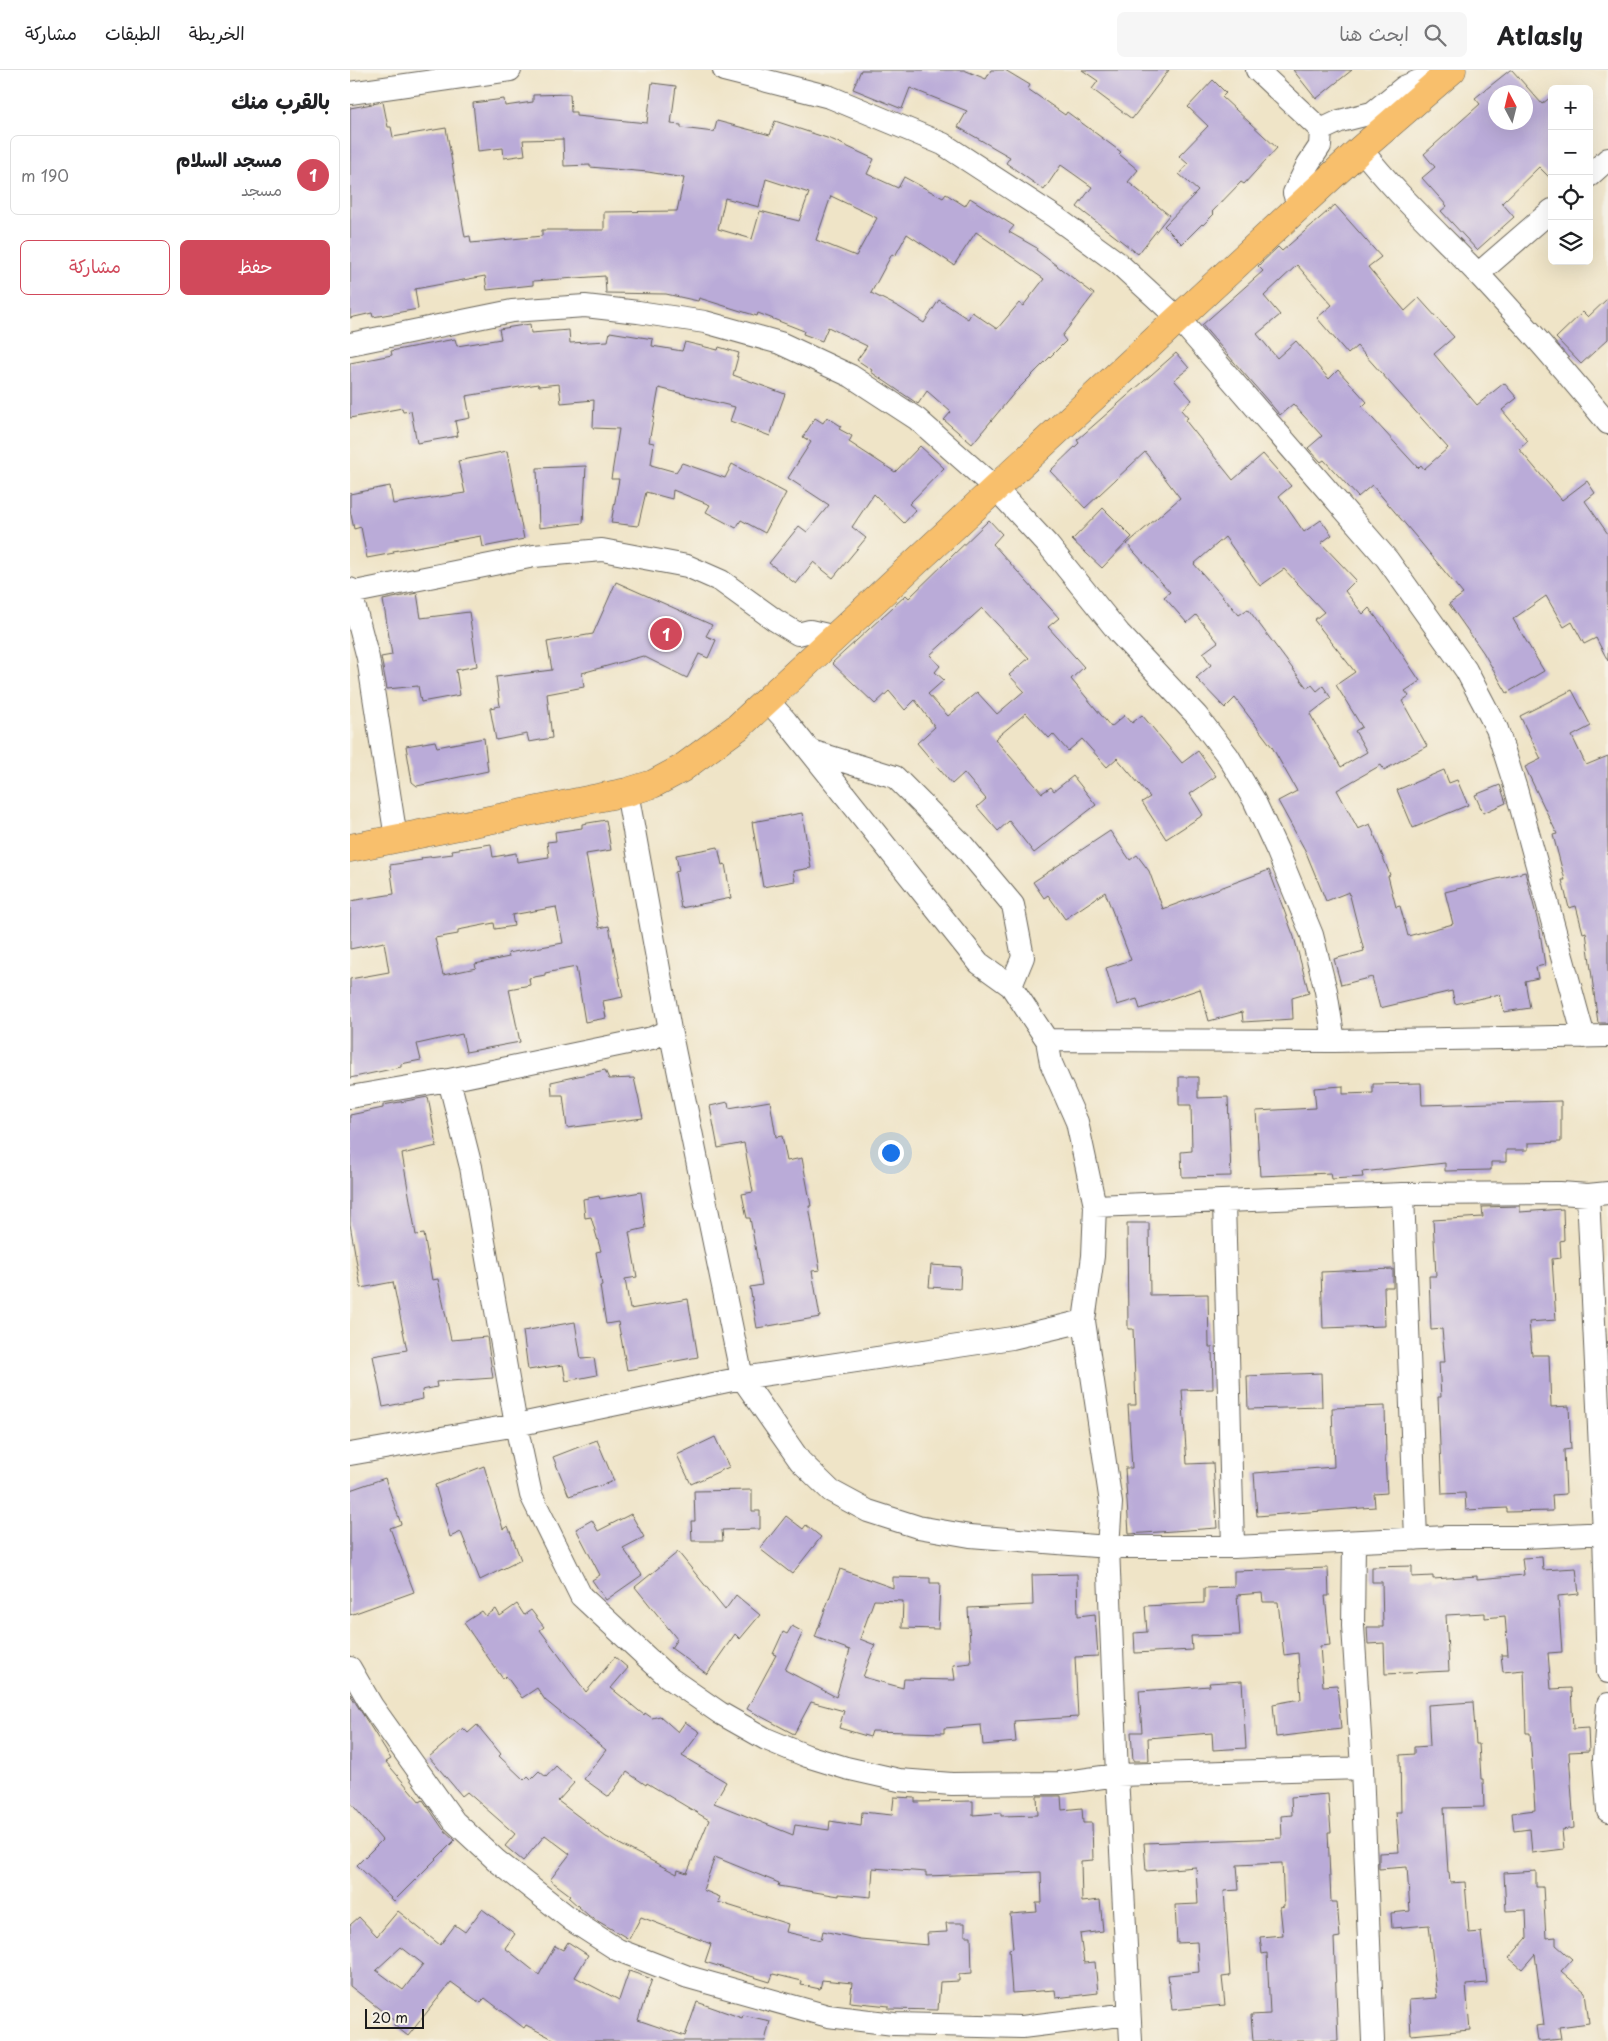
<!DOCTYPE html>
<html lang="ar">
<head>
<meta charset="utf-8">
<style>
  body { margin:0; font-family:"Playpen Sans","Playpen Sans Arabic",sans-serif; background:#f6f6f6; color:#202124; direction:rtl }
  .controls { position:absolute; right:15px; top:15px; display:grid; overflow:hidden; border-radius:8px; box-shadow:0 5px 20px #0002 }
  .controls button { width:45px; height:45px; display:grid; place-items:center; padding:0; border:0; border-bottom:1px solid #e0e0e0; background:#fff; color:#202124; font:25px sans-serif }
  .compass { position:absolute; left:1138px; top:15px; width:45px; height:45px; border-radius:50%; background:#fff; box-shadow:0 5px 20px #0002; rotate:353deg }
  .scale { position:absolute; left:15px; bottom:12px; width:59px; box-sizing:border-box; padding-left:5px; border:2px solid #1c1c1c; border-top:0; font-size:14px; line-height:18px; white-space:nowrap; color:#1c1c1c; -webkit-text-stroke:4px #f7f3e8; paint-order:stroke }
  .you { position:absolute; left:540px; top:1082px; width:18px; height:18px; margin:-12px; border:4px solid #fff; border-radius:50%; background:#1a73e8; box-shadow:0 0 0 8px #1a73e833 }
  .badge { display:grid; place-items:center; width:32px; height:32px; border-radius:50%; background:#d1495b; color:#fff; font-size:16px; font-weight:700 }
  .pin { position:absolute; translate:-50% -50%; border:2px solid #fff; box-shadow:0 1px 5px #0006 }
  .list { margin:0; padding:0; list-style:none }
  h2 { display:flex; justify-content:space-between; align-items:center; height:65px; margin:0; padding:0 20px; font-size:21px }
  h2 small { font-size:16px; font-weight:400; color:#757577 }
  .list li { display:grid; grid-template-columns:32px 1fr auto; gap:15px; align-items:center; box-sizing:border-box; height:80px; margin:0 10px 10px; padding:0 10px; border:1px solid #e0e0e0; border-radius:8px }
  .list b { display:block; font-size:19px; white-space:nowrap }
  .list p { margin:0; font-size:16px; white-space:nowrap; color:#757577 }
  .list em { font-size:16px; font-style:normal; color:#757577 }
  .actions { display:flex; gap:10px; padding:15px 20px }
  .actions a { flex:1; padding:11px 0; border:1px solid #d1495b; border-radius:8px; text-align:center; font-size:18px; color:#d1495b }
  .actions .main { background:#d1495b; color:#fff }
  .icon { flex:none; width:28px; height:28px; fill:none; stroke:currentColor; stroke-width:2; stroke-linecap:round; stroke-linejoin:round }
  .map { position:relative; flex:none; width:1258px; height:1971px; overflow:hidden; direction:ltr }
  header { display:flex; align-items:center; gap:30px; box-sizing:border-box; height:70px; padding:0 25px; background:#fff; border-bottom:1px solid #e0e0e0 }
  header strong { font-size:24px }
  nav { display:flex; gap:28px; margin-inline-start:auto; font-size:18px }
  .search { width:350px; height:45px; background:#f6f6f6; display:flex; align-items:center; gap:12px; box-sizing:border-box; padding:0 18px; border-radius:8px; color:#757577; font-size:19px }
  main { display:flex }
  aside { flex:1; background:#fff }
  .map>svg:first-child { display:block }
</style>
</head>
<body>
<header>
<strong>Atlasly</strong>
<div class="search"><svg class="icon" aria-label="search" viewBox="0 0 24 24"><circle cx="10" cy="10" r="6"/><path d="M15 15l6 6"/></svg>ابحث هنا</div>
<nav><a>الخريطة</a><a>الطبقات</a><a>مشاركة</a></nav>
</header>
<main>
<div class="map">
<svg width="1258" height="1971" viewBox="0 0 1258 1971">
  <rect width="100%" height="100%" fill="#f7f3e8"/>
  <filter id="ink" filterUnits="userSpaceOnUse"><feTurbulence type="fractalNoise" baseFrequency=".02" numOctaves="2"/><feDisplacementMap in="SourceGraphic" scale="10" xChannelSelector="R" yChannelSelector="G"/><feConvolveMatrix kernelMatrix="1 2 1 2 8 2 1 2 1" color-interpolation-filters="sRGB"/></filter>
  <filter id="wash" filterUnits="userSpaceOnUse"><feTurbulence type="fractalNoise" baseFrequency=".0096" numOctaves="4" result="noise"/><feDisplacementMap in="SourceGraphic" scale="20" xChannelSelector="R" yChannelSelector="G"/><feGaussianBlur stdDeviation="1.12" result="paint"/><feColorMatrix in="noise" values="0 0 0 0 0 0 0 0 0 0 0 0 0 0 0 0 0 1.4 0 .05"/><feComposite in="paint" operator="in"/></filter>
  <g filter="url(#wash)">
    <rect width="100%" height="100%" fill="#efe4c7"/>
    <g id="blocks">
      <path fill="#baabd8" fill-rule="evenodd" d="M511 0H614L636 9 641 0H655L680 15 678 19 715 45 717 42 771 82 769 84 788 100 778 112 819 145 788 184 727 137 742 117 711 95 694 120 656 93 660 87 608 57 617 41 560 18 552 39 503 19Z
        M732 0H819L782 49 742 19 748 11Z
        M943 0H1002L966 29Z
        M1160 0H1162L1192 34 1202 26V110L1189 97 1152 133 1164 147 1127 180 1091 141 1097 136 1072 108 1085 97 1074 84 1130 34 1125 28ZM1146 22H1176V52H1146Z
        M863 10 876 23 872 27 927 78 894 114 891 112 862 142 864 144 853 155 852 154 832 174 814 156 848 121 829 104 838 94 829 86 858 56 838 37Z
        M302 13 326 16 321 54 331 55V58L364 62 367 51 420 65 425 51 483 70 524 89 517 104 548 118 554 107 593 128 596 124 615 136 620 128 664 156 659 162 687 178 686 180 744 224 712 266 716 271 665 322 622 374 594 350 601 342 577 321 568 334 521 302 522 300 507 290 517 276 478 257 472 271 453 264 454 261 408 243 407 246 349 228 348 231 316 224 256 223 255 206 183 211V215L137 220 135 206 65 219 68 239 23 247 22 243 0 248V38L33 32 38 57H41L43 67 96 58 115 167 120 166 121 173 192 166V160H254V142L327 141 334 108 298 102 240 97V95L214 96 213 69 173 70 175 85 154 88 153 78 128 81 123 33 154 29 155 36 183 32V25L220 24 221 42H226V46L297 53ZM416 109 459 123 449 151 410 141 402 169 368 159 375 128 409 137ZM481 126 527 148 506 186 466 170ZM626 162 694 209 673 236 669 233 647 259 622 242 618 249 589 230 574 253 549 237 521 223 542 184 545 186 557 164 604 195Z
        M985 135 1031 187 1018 197 1055 241 1069 228 1104 267 1084 284 1127 335 1154 313 1167 328 1152 340 1178 371 1169 379 1212 430 1237 411 1245 423 1235 431 1258 464V591L1246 568 1234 574 1222 552 1214 557 1196 526 1163 549 1194 601 1157 623 1133 582 1099 534 1113 524 1067 468 1022 415 1008 427 974 390 971 392 958 378 972 366 943 334 930 345 852 255 913 201 908 196 928 177 932 181ZM947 195 982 235 967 248 998 284 1007 276 1098 378 1074 399 1071 395 1068 398 1012 337 1017 332 988 300 979 309 946 271 927 288 907 264 930 245 914 226Z
        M1258 228V269L1231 294 1206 268 1233 242 1238 247Z
        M180 254 181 263 219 260 220 273 258 271 260 262 303 269 302 276 332 281 335 272 368 280 369 277 389 283 383 305 435 324 420 366 380 351 385 337 309 318 299 372 304 373 301 395 326 402 332 393 375 408 382 394 436 423 415 463 391 450 386 458 356 442 360 435 323 420 322 429 296 422 288 456 261 453 269 409H261L269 359 243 358 244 330 211 333 209 314 189 316 188 314 116 326 120 348 105 351 108 366 67 373 61 341 53 342 52 338 0 348V293L42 285 41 281 105 269 107 276 151 269 149 259Z
        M826 283 839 298 824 310 842 330 831 340 838 348 835 350 883 410 913 384 941 416 929 426 954 462 971 450 982 465 971 473 1006 510 995 521 1013 544 1019 538 1038 563 1070 611 1055 621 1059 626 1052 631 1077 676 1034 700 1031 695 987 720 1008 759 1020 754 1040 805 1038 806 1046 837 1050 836 1058 866 1103 854 1095 822 1175 802 1189 856 1195 895 1186 897 1188 908 1175 911 1180 938 1154 942 1150 924 1105 934 1102 921 1030 938 1022 907 991 915 984 889 1014 881 999 822 976 831 955 780 928 731 947 721 922 677 885 628 875 638 846 608 861 595 853 583 868 572 846 545 837 553 814 527 820 522 777 474 830 428 795 382 735 438 700 401 729 373 727 370ZM875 467 910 516 934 499 974 542 964 550 1005 602 986 615 1012 657 1005 661 1017 682 991 697 960 644 981 628 973 616 967 621 962 615 957 618 898 539 889 545 844 494Z
        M477 347 491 356 489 359 502 366 499 372 545 402 570 376 594 398 559 434 566 440 554 453 524 424 502 457 516 468 483 508 463 492 446 514 419 493 449 456 457 462 479 435 438 408 461 372 453 367 465 348 473 353Z
        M157 381 174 469 133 477 131 466 43 481 44 483 17 488 11 457 4 459 0 440V424L40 416 43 434 115 423 108 391Z
        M236 396 233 453 189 458 187 398Z
        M753 438 782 467 752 498 722 470Z
        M639 450 652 464 643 474 709 548 698 557 734 597 721 609 761 657 775 645 782 653 792 645 832 693 848 681 866 706 840 724 853 745 816 769 792 732 800 727 767 688 757 697 732 669 718 681 703 664 699 668 676 643 645 669 692 723 701 717 704 721 723 706 746 735 684 783 659 751 648 761 627 737 636 729 614 703 602 714 567 673 585 657 565 630 555 640 539 621 525 634 482 593 556 525 559 528ZM632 538 679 588 659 605 674 621 647 644 627 622 598 646 578 624 594 610 585 602 590 596 580 585Z
        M266 512 362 555 356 566 366 570 358 588 349 584 337 608 293 586 232 603 234 617 197 624 202 668 179 672 177 664 146 670 140 638 150 636 146 607 202 600 197 572 243 564Z
        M67 523 71 548 119 542 127 596 106 600 110 625 71 632 68 616 37 619 31 587 42 585 33 530Z
        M1222 620 1241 656 1222 666 1236 695 1258 686V953H1248L1236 862 1233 863 1226 836 1219 838 1212 810H1215L1203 765 1207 764 1175 697 1191 689 1170 646Z
        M134 668 138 701 67 716 62 712 56 676 85 671 87 677Z
        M1094 700 1099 713 1107 710 1118 735 1063 758 1047 720Z
        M1150 715 1156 733 1133 743 1125 725Z
        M452 743 461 798 443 801 445 811 413 817 402 752Z
        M256 750 261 780 236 784 249 858 259 856 273 927 253 931 256 948 235 952 226 897 195 903V905L179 908 180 915 159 919 170 972 116 982 112 964 67 974 71 990 51 994V997L0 1008V909L39 902 34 872 0 879V831L44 824 40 795 72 790 71 788 103 784 102 780 141 774 143 787 166 783 167 792 199 787 197 772 206 771 205 762 232 758V754ZM206 837 213 873 158 883 159 887 125 894 126 898 93 905 85 868 108 864V860L144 853 145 859 164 856 162 845Z
        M760 761 780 790 787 785 799 801 813 839 919 800 944 867 959 923 942 928 943 949 893 952 892 942 859 951 850 919 790 939 787 929 767 935 756 898 781 890 755 822 715 849 698 825 694 828 683 812Z
        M368 777 372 795 375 794 381 828 331 838 325 802 329 801 326 785Z
        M255 1000 259 1009 284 1008 293 1048 217 1058 213 1025H202L201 1012Z
        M829 1007H848V1028L878 1027 881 1106 832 1107 831 1082 842 1081 841 1035H829Z
        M1071 1013 1072 1035 1211 1031V1072L1178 1073V1080H1156V1092H1141V1100L1095 1101V1093L1012 1102 1013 1107 982 1109 981 1103 910 1106 906 1041 966 1038 964 1018 993 1016V1024L1023 1023V1014Z
        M78 1027 87 1076 52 1084 66 1165 74 1164 82 1210 88 1209 101 1270 137 1267 143 1308 86 1312 87 1317 72 1320 73 1329 33 1337 23 1286 57 1280 43 1212 11 1218 0 1154V1045L33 1038V1035Z
        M420 1031 426 1067 432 1066 437 1091 452 1088 461 1136H459L470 1200 462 1201 470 1247 407 1258 400 1217 412 1215 400 1148H397L392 1124 403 1122 394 1073 368 1078 360 1036 378 1032 379 1038Z
        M291 1122 296 1158 279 1162 287 1207 275 1209 280 1239 338 1229 348 1287 277 1300 268 1252 256 1254 250 1216 252 1215 246 1182 251 1181 241 1147 235 1148 233 1129 249 1126 250 1129Z
        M1170 1136V1142L1213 1139 1214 1170 1210 1171 1211 1188 1202 1189 1206 1250 1179 1252 1182 1285H1199L1201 1337 1219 1336 1221 1379 1214 1380 1216 1424 1202 1425 1203 1441 1157 1442V1438L1116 1440 1115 1423 1092 1424 1088 1327H1091L1089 1292H1095L1092 1259 1081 1260 1079 1206H1086L1083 1150 1133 1147 1132 1137Z
        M777 1153H799L800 1225 858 1224 859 1277H862L863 1319 832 1320 837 1394 863 1393 867 1458 779 1464 775 1398H782L778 1335H786L783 1259H778Z
        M581 1195 611 1197 610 1219 579 1217Z
        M1043 1199V1217H1034L1035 1256 973 1258 971 1202Z
        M225 1252 231 1289 244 1288 247 1305 216 1311 213 1295 178 1300 173 1261Z
        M971 1303 972 1337 898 1339 897 1306Z
        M1035 1336 1036 1386H1035L1037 1423 1024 1424 1025 1437 907 1446 904 1403 984 1397 982 1338Z
        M365 1367 379 1397 341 1414 327 1385Z
        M247 1370 264 1411 219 1426 203 1387Z
        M134 1396 153 1459 158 1456 171 1490 130 1510 111 1462 100 1467 85 1415Z
        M35 1408 51 1454 40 1458 64 1522 0 1545V1420Z
        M402 1420V1441H410V1459L372 1460 373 1471H342L341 1451H345L344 1421Z
        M281 1444 294 1467 273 1478 292 1505 256 1530 242 1510 250 1505 226 1459 242 1450 248 1461Z
        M436 1446 453 1459 456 1455 471 1467 442 1504 410 1479Z
        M328 1482 375 1540 386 1525 410 1545 390 1569 385 1564 357 1604 321 1578 327 1569 285 1517Z
        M1192 1487 1193 1500 1226 1498 1229 1524 1208 1526 1212 1582 1198 1583 1201 1619 1221 1618 1223 1659 1238 1658 1239 1681 1219 1682 1224 1758 1212 1760 1214 1779 1182 1783 1180 1759 1164 1761 1162 1743 1185 1740 1180 1663H1176L1174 1600 1153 1602 1151 1585H1158L1155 1546 1135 1548V1543L1096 1545 1099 1601 1035 1604 1034 1573 1018 1574 1017 1557H1033L1032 1512H1022V1497L1062 1496V1507L1083 1506V1509L1127 1506V1509L1174 1505 1172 1488Z
        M978 1498 979 1526H975L980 1575 970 1576 973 1616 987 1615 991 1659 926 1667 923 1634 951 1629 948 1583 934 1585 928 1532H913L912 1523 887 1525 890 1565 841 1566 842 1580 785 1583 784 1563 797 1562 795 1536 854 1533V1518L884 1517V1501Z
        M490 1499 543 1518V1507L580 1508V1513H590L588 1559 552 1558 553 1531 524 1530 510 1569 525 1575 513 1607 553 1618 554 1609 605 1610 603 1595 621 1593 618 1538 683 1535 682 1505 727 1504 728 1546 745 1544 748 1586 725 1587 728 1647 664 1651 666 1672 633 1675 631 1655 594 1658V1663L522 1661 520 1667 489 1658 494 1641 461 1632 444 1664 397 1639 426 1585 423 1584 433 1562 437 1564 442 1556 453 1562 435 1600 486 1627 500 1580 465 1567Z
        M167 1534 174 1545 181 1540 194 1557 190 1560 236 1622 265 1587 278 1598 261 1618 294 1645 295 1643 302 1648 310 1646 328 1662 335 1652 350 1662 332 1686 376 1712 364 1733 443 1765 445 1755 479 1760 480 1751 511 1756 512 1742 542 1745 544 1727 565 1728V1732L623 1731V1745L651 1743V1746L688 1745 687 1726H711L712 1740 732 1738 733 1753H742L743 1790 731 1791 732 1832 750 1830 753 1861 730 1864 734 1893 745 1892 748 1923 706 1928 705 1920 662 1923 659 1879 663 1878 660 1844 687 1842 686 1833H692L691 1802 576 1806V1802L523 1798 521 1827 489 1824V1826L428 1816 429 1813 365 1787 353 1820 370 1827 368 1832 438 1854 436 1862 471 1870 473 1861 510 1869 578 1875 577 1863 597 1862 596 1853H615V1866H621L622 1903 609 1904V1911L590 1912 588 1940 539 1939V1936L500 1932 502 1913 472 1910 470 1919 451 1915 452 1911 423 1904 420 1912 355 1892 361 1874 291 1847 279 1869 239 1846 218 1827 220 1825 200 1810 220 1784 195 1765 173 1791 155 1776 165 1764 117 1722 112 1726 79 1687 113 1658 118 1663 127 1655 151 1684 149 1686 174 1710 178 1706 181 1709 189 1701 196 1707 206 1696 224 1713 208 1731 256 1767 327 1804 328 1800 337 1803 359 1750 297 1713 296 1715 277 1702 259 1727 234 1709 256 1680 195 1630 187 1618 172 1628 156 1606 153 1609 114 1553 132 1541 136 1546 146 1539 150 1546Z
        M892 1611 896 1678 863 1680 862 1663 798 1668 799 1691H783L781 1662H792L789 1621 860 1616 859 1613Z
        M0 1624 41 1689 36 1692 70 1732 73 1730 93 1759 105 1770 44 1831 7 1795 32 1770 0 1732Z
        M1123 1632 1126 1674H1129L1131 1709H1133L1134 1737 1094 1738 1098 1802H1099L1100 1813 1115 1812 1119 1863 1131 1862 1137 1913 1116 1915 1120 1960 1061 1965 1059 1930 1087 1928 1079 1855 1042 1858 1041 1843 1060 1841 1057 1797 1029 1799V1783L1049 1782 1046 1742H1051L1050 1685 1064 1684V1677L1080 1676 1078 1635Z
        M978 1724 981 1762H978L981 1832H987L990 1867 984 1868 988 1971H903L901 1945 920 1944 917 1883 912 1884 910 1867 933 1865 930 1837 934 1836 932 1793 887 1795 889 1820 874 1821 880 1906 872 1907 875 1935 822 1940 818 1905 849 1902 847 1872 827 1873 825 1835 848 1834 846 1797 796 1801 794 1773 932 1768 931 1746 942 1745 941 1727Z
        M1186 1801V1817H1193L1196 1868 1206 1867V1875L1222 1889 1211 1901 1235 1922 1239 1953 1209 1957 1211 1969 1192 1971H1188L1186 1956 1194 1955 1185 1884 1172 1899 1159 1888 1177 1868 1176 1840 1156 1841 1154 1803Z
        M132 1839 165 1864 155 1878 189 1905 205 1876 213 1880 218 1872 238 1885 225 1907 269 1930 279 1901 302 1909 288 1950 335 1966 347 1932 392 1948 393 1945 420 1951 415 1971H207L176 1955 174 1958 135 1928 130 1933 101 1912 58 1966 44 1955 46 1952 0 1916V1855L9 1847 27 1866 48 1841 90 1875 105 1855 115 1862ZM51 1877 73 1894 53 1920 26 1900Z"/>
    </g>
  </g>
  <g filter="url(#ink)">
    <use href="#blocks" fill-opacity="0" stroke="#666258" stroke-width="1"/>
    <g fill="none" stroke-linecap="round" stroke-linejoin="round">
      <defs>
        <path id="minor" d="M374 0 480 27 593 74 705 147 768 193 829 249 1037 489 1116 600 1147 659 1166 719 1234 967
          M907 0 971 60 970 76 958 94 944 123 949 138
          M0 23 160 0
          M971 60 990 51 1022 43 1054 17 1071 10 1087 13
          M1011 79C1046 124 1089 163 1128 204 1173 252 1216 302 1258 353
          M1239 106 1258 89
          M1128 204 1202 140
          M0 274 162 241 235 236 288 242 355 252 430 273 501 306 567 349 645 418 698 475 769 563 847 646 878 686 904 730 928 782 962 865 976 921 984 971
          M0 519 18 588 46 768
          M0 523 184 486 252 480 337 496 371 511 425 550 448 564 460 561 486 567
          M417 630 436 651 629 893 661 916 697 970 701 993 727 1052 745 1136 743 1186 734 1251 761 1433 758 1477 767 1705 781 1971
          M461 681 545 707 611 773 663 835 673 887 661 916
          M320 960 392 1308 450 1391 481 1421 518 1441 568 1457 620 1466 758 1477H883L1098 1467H1174L1258 1463
          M697 970 984 971 1258 966
          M99 1010 121 1097 166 1355 181 1425 231 1526 318 1607 370 1643 416 1669 457 1686 496 1698 549 1710 602 1714 710 1713 767 1705 1012 1698
          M0 1027 99 1010 302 968 320 960 277 722
          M1053 1124 1066 1469
          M1238 1125 1254 1463 1258 1602
          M874 1132 883 1477
          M745 1136 1053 1124 1210 1123 1238 1125 1258 1123
          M0 1384 166 1355 392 1308 662 1268 734 1251
          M1004 1472 1003 1556 1012 1698 1023 1971
          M0 1598 22 1636 104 1751 147 1791 223 1851 268 1880 338 1907 478 1946 544 1954 672 1957 779 1944
          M1258 1634 1254 1688 1258 1741"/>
        <path id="major" d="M0 778 277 722 303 714 331 699 388 657 1011 79 1102 0"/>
      </defs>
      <use href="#minor" stroke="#666258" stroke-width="24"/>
      <use href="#major" stroke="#666258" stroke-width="29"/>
      <use href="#minor" stroke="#fff" stroke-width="22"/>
      <use href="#major" stroke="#f8bf6c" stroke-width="28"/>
    </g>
  </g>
</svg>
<div class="controls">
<button>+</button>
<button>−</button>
<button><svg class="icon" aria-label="locate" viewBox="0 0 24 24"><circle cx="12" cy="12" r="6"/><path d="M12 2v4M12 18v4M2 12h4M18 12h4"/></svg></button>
<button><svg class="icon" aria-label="layers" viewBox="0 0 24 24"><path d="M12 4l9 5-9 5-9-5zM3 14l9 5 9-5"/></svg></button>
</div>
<svg class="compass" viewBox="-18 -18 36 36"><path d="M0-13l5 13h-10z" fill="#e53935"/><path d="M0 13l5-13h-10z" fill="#757577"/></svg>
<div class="scale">20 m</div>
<div class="you"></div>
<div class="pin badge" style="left:316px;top:564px">1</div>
</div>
<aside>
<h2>بالقرب منك<small></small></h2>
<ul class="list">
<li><span class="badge">1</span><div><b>مسجد السلام</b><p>مسجد</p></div><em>190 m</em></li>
</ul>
<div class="actions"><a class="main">حفظ</a><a>مشاركة</a></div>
</aside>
</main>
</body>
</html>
